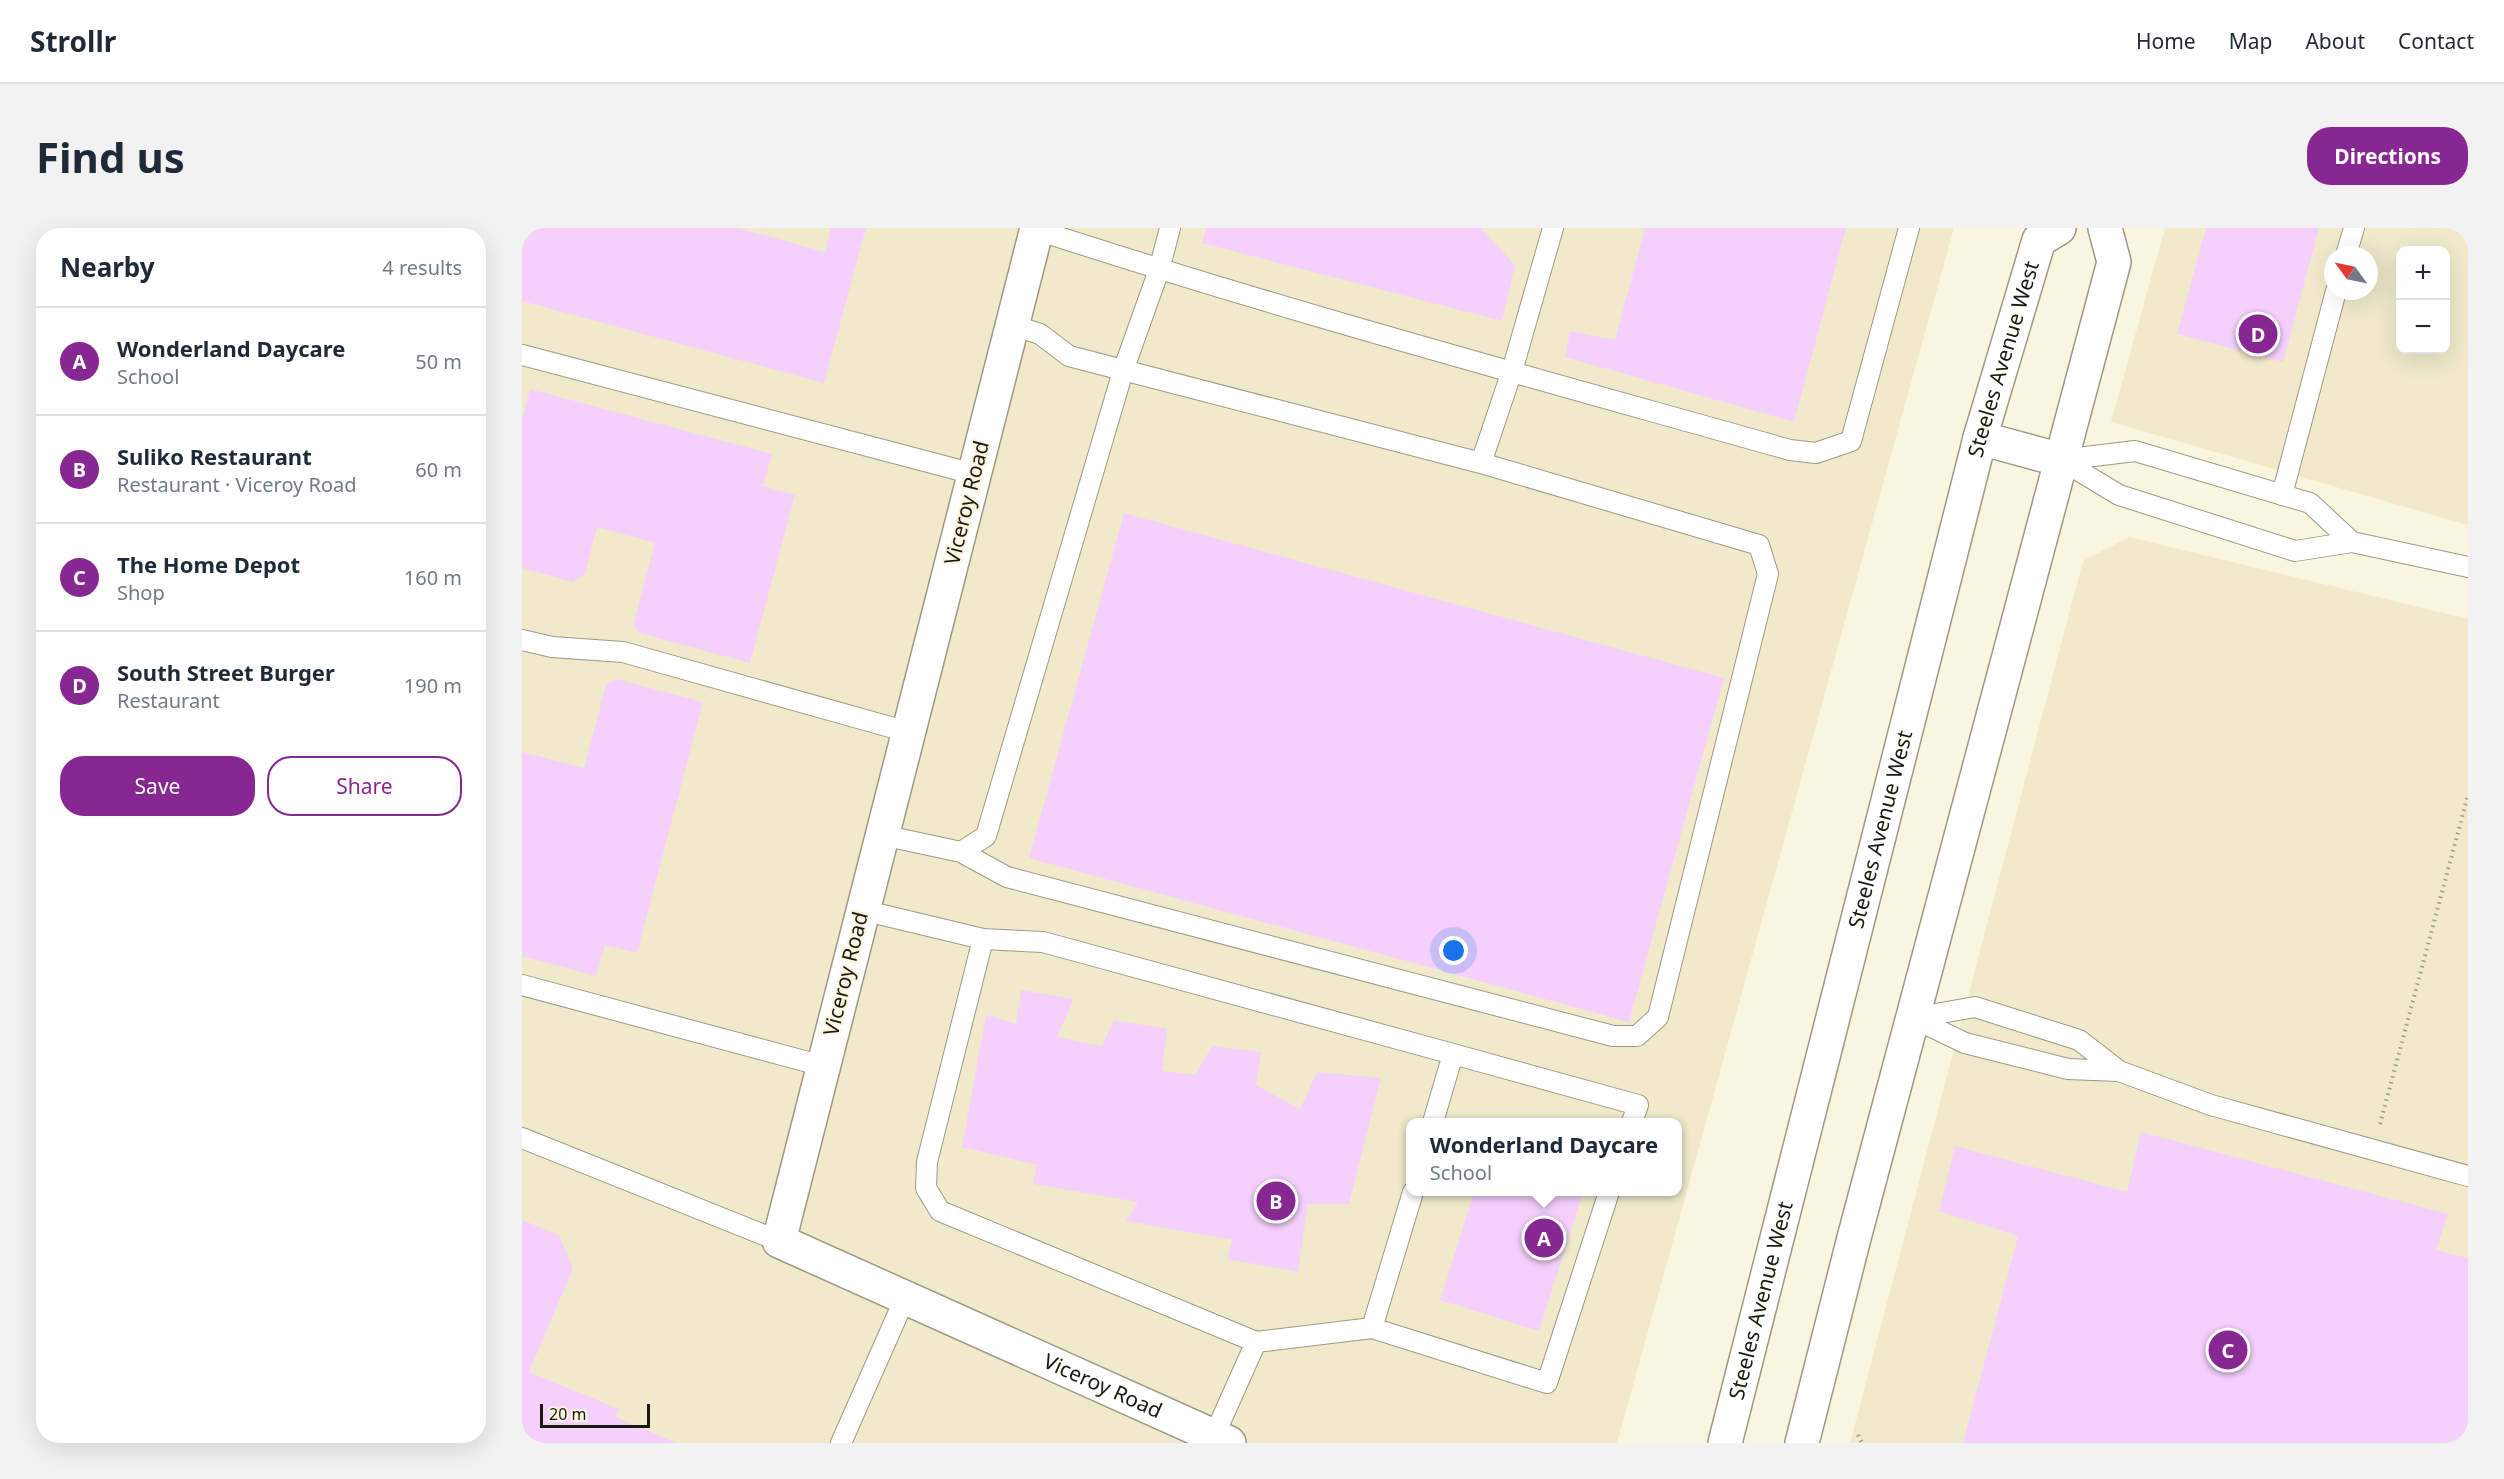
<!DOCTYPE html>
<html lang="en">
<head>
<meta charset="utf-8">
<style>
  body { margin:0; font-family:"Noto Sans",sans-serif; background:#f2f2f3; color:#1f2937 }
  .controls { position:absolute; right:18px; top:18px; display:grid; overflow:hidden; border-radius:12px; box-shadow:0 6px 24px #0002 }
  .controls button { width:54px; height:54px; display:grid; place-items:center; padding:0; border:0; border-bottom:2px solid #e0e1e3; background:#fff; color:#1f2937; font:30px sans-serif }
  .compass { position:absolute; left:1802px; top:18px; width:54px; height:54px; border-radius:50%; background:#fff; box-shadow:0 6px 24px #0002; rotate:303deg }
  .scale { position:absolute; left:18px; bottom:15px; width:110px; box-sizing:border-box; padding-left:6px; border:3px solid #1a1810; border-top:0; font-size:16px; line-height:21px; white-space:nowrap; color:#1a1810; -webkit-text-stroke:4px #faf5de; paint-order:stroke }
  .you { position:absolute; left:932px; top:723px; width:21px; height:21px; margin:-15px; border:4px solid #fff; border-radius:50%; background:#1a73e8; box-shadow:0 0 0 9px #1a73e833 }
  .badge { display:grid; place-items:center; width:39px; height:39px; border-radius:50%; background:#872791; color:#fff; font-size:20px; font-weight:700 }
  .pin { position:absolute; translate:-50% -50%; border:3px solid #fff; box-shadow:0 2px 6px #0006 }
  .popup { position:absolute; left:884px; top:890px; width:276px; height:78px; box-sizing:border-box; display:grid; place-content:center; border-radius:12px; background:#fff; filter:drop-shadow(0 2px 4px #0005); font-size:20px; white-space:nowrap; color:#747a83 }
  .popup b { font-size:22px; color:#1f2937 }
  .popup::after { content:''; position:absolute; left:50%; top:100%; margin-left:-12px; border:12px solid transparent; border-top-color:#fff }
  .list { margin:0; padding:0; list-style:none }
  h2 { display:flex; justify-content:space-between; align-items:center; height:78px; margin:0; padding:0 24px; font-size:26px }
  h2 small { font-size:20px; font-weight:400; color:#747a83 }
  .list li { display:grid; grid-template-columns:39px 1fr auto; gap:18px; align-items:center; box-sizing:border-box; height:108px; padding:0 24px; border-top:2px solid #e0e1e3 }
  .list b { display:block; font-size:22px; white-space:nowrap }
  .list p { margin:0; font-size:20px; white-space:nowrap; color:#747a83 }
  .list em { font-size:20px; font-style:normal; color:#747a83 }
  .actions { display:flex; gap:12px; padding:18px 24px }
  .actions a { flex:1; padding:14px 0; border:2px solid #872791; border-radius:24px; text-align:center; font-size:21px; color:#872791 }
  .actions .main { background:#872791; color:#fff }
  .map { position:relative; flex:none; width:1946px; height:1215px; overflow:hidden; border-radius:24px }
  header { display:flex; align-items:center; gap:36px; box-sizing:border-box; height:84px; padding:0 30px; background:#fff; border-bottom:2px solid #e0e1e3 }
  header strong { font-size:28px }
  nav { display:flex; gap:33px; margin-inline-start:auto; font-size:21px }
  .intro { display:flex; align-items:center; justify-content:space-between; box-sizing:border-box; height:144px; padding:0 36px }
  h1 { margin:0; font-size:42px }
  .button { padding:15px 27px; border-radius:24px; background:#872791; color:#fff; font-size:21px; font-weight:700 }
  main { display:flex; gap:36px; padding:0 36px }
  aside { flex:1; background:#fff; border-radius:24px; box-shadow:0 6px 24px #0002 }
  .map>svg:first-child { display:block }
</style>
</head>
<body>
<header>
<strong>Strollr</strong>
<nav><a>Home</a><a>Map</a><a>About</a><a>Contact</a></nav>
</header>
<div class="intro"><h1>Find us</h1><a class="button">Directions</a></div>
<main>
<aside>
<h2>Nearby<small>4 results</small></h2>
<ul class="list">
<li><span class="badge">A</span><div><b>Wonderland Daycare</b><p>School</p></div><em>50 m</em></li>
<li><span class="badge">B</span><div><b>Suliko Restaurant</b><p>Restaurant · Viceroy Road</p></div><em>60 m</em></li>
<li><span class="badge">C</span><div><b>The Home Depot</b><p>Shop</p></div><em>160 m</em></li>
<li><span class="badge">D</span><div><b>South Street Burger</b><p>Restaurant</p></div><em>190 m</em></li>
</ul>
<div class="actions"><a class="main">Save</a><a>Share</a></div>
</aside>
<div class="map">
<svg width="1946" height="1215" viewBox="0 0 1946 1215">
  <rect width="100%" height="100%" fill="#faf5de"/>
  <path fill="#f0eacb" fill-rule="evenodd" d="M0 0H1432L1095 1215H0ZM888 894H1156V964H888Z
    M1643 0H1946V297L1589 194ZM1878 22H1924V122H1878ZM1811 27H1847V63H1811Z
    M1607 309 1946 391V1215H1328L1561 333Z"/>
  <path fill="#f5d0fd" d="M0 0H216L303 24 309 0H344L302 155 0 73Z
    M684 0H959L993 37 980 93 680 15Z
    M1123 0H1324L1272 194 1043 129 1048 103 1093 112Z
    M1684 0H1797L1761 134 1655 106Z
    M8 161 250 226 241 258 273 267 228 435 117 405 111 397 133 315 75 299 63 346 51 354 0 340V192Z
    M602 285 1202 450 1107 794 507 630Z
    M94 451 181 474 115 725 83 717 74 748 0 728V524L62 540 84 457Z
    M499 762 552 771 535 809 580 818 592 792 645 801 640 843 673 847 690 818 739 824 734 857 778 881 795 844 859 850 827 976H786L776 1044 705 1031 710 1012 604 993 616 974 511 956 515 937 440 919 464 787 494 796Z
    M1619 904 1926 986 1914 1022 1946 1030V1215H1441L1496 1008 1417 983 1433 918 1605 964Z
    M952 964H1061L1017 1103 918 1072Z
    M0 992 37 1007 51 1041 7 1144 97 1181 94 1189 155 1215H0Z"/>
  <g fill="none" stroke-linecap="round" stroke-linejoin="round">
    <defs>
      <path id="lane" d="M515 2C764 83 1016 151 1268 222L1294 225 1329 213 1387 0
        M1824 27 1832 0
        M490 97 518 106 547 128 959 235
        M0 127 452 246
        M1539 232 1597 267 1773 323 1830 314 1946 339
        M1539 232 1613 223 1788 275 1830 314
        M1760 267 1814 63
        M0 412 30 419 101 424 386 504
        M360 607 439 624 464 608 601 143 637 42 648 0
        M439 624 485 649 1091 808H1115L1136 789 1246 346 1237 317 959 235 990 143 1031 0
        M340 682 461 711 521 714 931 826
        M461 711 405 934 404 960 418 983 734 1114
        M0 757 301 838
        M1391 790 1453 779 1557 812 1597 843 1689 877 1946 948
        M1391 790 1443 815 1546 841 1597 843
        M911 894 931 826 1116 877 1110 894
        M0 910 257 1013
        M850 1100 891 964
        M692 1208 734 1114 850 1100 1025 1155 1087 964
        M319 1215 383 1070"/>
      <g id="street">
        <path id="s1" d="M515 0 257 1013 707 1215"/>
      </g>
      <g id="secondary">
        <path d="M1458 210 1539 232"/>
        <path id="s2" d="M1203 1215 1458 210 1517 12 1537 0"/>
        <path d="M1280 1215 1332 1010 1592 34 1583 0"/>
      </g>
    </defs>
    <use href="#lane" stroke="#9e9984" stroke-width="22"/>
    <use href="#street" stroke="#9e9984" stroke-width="36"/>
    <use href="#secondary" stroke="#9e9984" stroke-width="36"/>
    <path stroke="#9f9b8a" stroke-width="4" stroke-dasharray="1.5 4.5" stroke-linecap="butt" d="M1858 896 1946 567
      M1336 1207 1340 1215"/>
    <use href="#lane" stroke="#fff" stroke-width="20"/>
    <use href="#street" stroke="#fff" stroke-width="33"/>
    <use href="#secondary" stroke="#fff" stroke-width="33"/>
  </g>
  <g text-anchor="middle" stroke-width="4.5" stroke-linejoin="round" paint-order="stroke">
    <g font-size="21" fill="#1a1810" stroke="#faf5de">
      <text dy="7" stroke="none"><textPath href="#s2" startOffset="1119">Steeles Avenue West</textPath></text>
      <text transform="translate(445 275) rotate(-76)" y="7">Viceroy Road</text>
      <text dy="7" stroke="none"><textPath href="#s2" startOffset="633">Steeles Avenue West</textPath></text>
      <text transform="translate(324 746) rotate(-76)" y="7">Viceroy Road</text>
      <text dy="7" stroke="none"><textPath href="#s2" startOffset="147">Steeles Avenue West</textPath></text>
      <text dy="7" stroke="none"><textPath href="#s1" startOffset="1400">Viceroy Road</textPath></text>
    </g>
  </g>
</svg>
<div class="controls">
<button>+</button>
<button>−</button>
</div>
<svg class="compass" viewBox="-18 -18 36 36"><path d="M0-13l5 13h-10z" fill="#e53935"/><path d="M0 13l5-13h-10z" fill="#747a83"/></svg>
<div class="scale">20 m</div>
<div class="you"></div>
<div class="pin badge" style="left:1022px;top:1010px">A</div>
<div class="popup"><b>Wonderland Daycare</b>School</div>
<div class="pin badge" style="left:754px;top:973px">B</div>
<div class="pin badge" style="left:1706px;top:1122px">C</div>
<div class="pin badge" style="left:1736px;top:106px">D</div>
</div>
</main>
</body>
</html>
